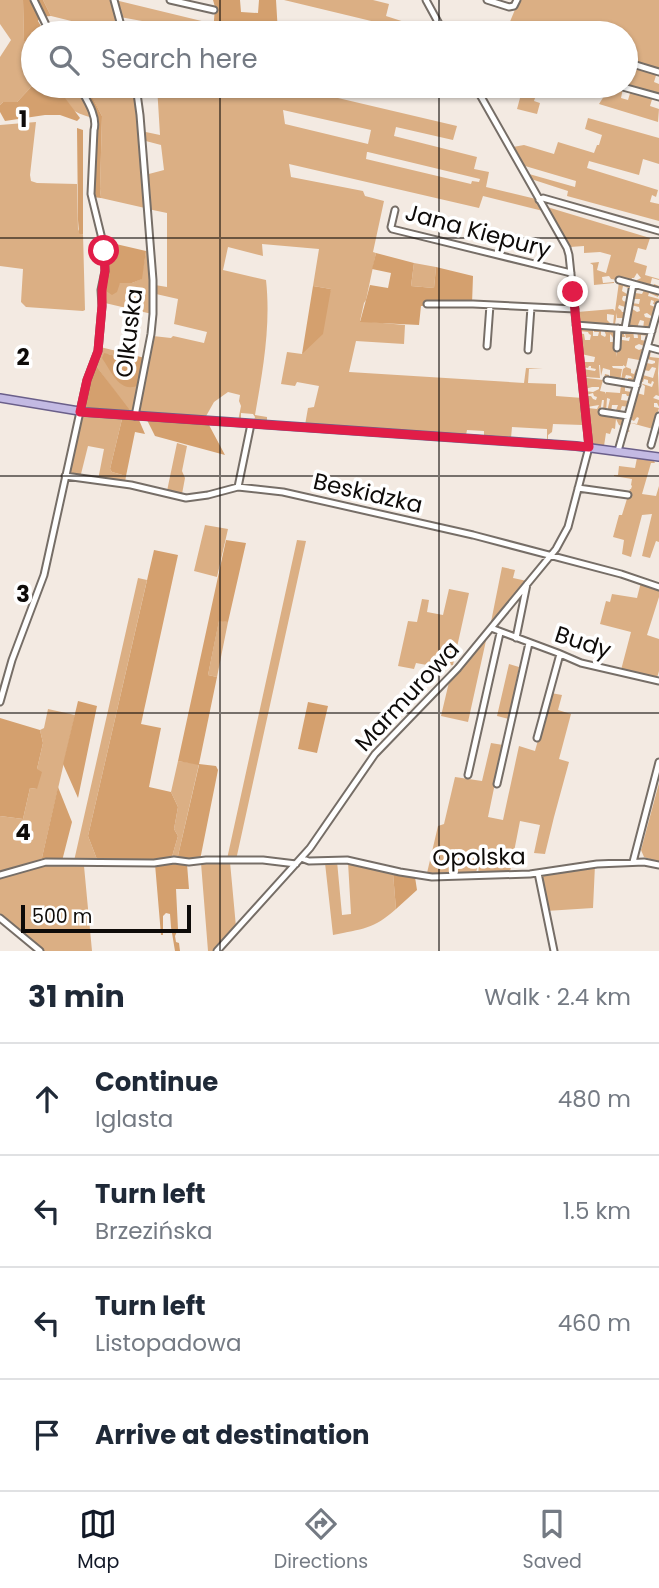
<!DOCTYPE html>
<html lang="en">
<head>
<meta charset="utf-8">
<style>
  body { margin:0; font-family:Poppins,sans-serif; background:#f2f2f3; color:#1f2937 }
  .scale { position:absolute; left:21px; bottom:18px; width:170px; box-sizing:border-box; padding-left:7px; border:4px solid #0e0b09; border-top:0; font-size:19px; line-height:24px; white-space:nowrap; color:#0e0b09; -webkit-text-stroke:5px #fff; paint-order:stroke }
  .stop { position:absolute; width:21px; height:21px; margin:-16px; border:5px solid #e11d48; border-radius:50%; background:#fff }
  .stop.end { background:#e11d48; border-color:#fff; box-shadow:0 2px 7px #0008 }
  .list { margin:0; padding:0; list-style:none }
  h2 { display:flex; justify-content:space-between; align-items:center; height:91px; margin:0; padding:0 28px; font-size:30px }
  h2 small { font-size:23px; font-weight:400; color:#747a83 }
  .list li { display:grid; grid-template-columns:46px 1fr auto; gap:21px; align-items:center; box-sizing:border-box; height:112px; padding:0 28px; border-top:2px solid #e0e1e3 }
  .list b { display:block; font-size:26px; white-space:nowrap }
  .list p { margin:0; font-size:23px; white-space:nowrap; color:#747a83 }
  .list em { font-size:23px; font-style:normal; color:#747a83 }
  .icon { flex:none; width:38px; height:38px; fill:none; stroke:currentColor; stroke-width:2; stroke-linecap:round; stroke-linejoin:round }
  .map { position:relative; flex:none; width:659px; height:951px; overflow:hidden }
  .search { position:absolute; background:#fff; box-shadow:0 2px 5px #0004; left:21px; right:21px; top:21px; height:77px; display:flex; align-items:center; gap:18px; box-sizing:border-box; padding:0 24px; border-radius:38px; color:#747a83; font-size:26px }
  .sheet { height:539px; background:#fff }
  nav { display:flex; justify-content:space-around; align-items:center; box-sizing:border-box; height:98px; border-top:2px solid #e0e1e3; background:#fff; font-size:19px; color:#747a83 }
  nav a { display:grid; justify-items:center; gap:4px }
  nav .on { color:#111827 }
  .map>svg:first-child { display:block }
</style>
</head>
<body>
<div class="map">
<svg width="659" height="951" viewBox="0 0 659 951">
  <rect width="100%" height="100%" fill="#f3eae2"/>
  <path fill="#dbaf84" fill-rule="evenodd" d="M0 0H23L24 40 33 43V72L31 71 33 85 17 102H3L0 105V57L11 40 0 24Z
    M43 0H112L120 33 51 16Z
    M115 0 214 24 213 33H141L142 21 120 17Z
    M284 0H373L389 4 386 16 420 27 422 22 438 27 441 33H421Z
    M519 0H659V70L626 61V33H577L570 31 569 33C550 33 524 36 509 24Z
    M626 63 657 72 654 82 659 84V96L626 86Z
    M43 86H78L93 118C75 114 55 101 43 86Z
    M86 86H134L145 208 101 198 100 189 102 116Z
    M157 86H211L281 98 280 86H287L457 126 453 140 396 127 394 136 477 157 474 169 489 172 486 187 536 199 543 211 483 196 479 208 289 164 291 177 363 191 365 196 384 201 373 252 376 253 366 300 364 303 360 321 405 325 404 344 356 341 349 372 524 383 526 368 543 369H529L528 383 556 384V396L583 398 585 430 583 425 553 424 552 432 548 435V439L554 440H547V429L512 427 511 438 484 437V431L467 430 466 435 305 425 308 408 314 407 319 386 297 382 295 386 281 384 287 352 302 354 331 289 313 286 319 249 262 244 263 256 228 247 223 270 266 280C271 325 263 370 255 415L267 417V424L254 421 255 417 253 414 241 413V422L238 421 241 406 239 401 240 395 228 392 214 402 205 418 138 414 153 336 171 338 173 336 204 343 207 332 174 324 178 299 156 294 155 285 167 287V213L148 209 145 175 164 170 161 145 142 140 141 131 160 135ZM283 110 371 130 368 144 285 124ZM367 152H368L480 179 479 182 472 181 471 184 366 159Z
    M483 86H527L538 89 534 101 540 103 537 114 517 109 520 98 483 87Z
    M608 86 623 88 621 98 628 100 631 90 653 96 650 106 659 109 658 122 599 104 606 93Z
    M588 118 659 138V164L643 159 639 175 589 161 587 168 658 190 656 197 652 195 650 202 659 204V221L567 196 568 191 531 179 529 174 575 187 576 181 525 166 513 147 524 145 554 154 558 142 594 153 597 145H599L602 135 585 129Z
    M36 122 30 175 31 181 37 183 77 184 78 229 81 235 83 234 85 310 83 311 26 307 21 302 23 269 0 266V125Z
    M547 207 650 238 646 250 638 248 634 262 647 266 645 275 659 279V283V280L652 278 650 286 653 287 654 284 659 286V290L636 283 637 280 641 278 637 273 634 278H632L631 282 611 279 609 276 602 277 603 283 614 282V283L594 285 593 265 590 263 599 262 597 270 606 273 611 255 600 252 584 253V246L570 247Z
    M146 251 149 252 152 314 105 303 103 293 105 282 107 281 106 291 120 283H132L141 279Z
    M414 263 436 267 434 288 411 286Z
    M619 282 631 285V289L623 286 622 291 627 294H630L629 300 626 299V296H623L622 299 623 301 627 302 628 308 619 305 618 308 621 310 622 312H625L624 327 621 326 623 318H617V313L615 324 619 326H613L614 315 607 314V320L611 324 610 326 588 324V322H586L584 324H578L577 312 613 309 615 311Z
    M633 286 638 288 635 293 642 294 645 288 659 292 658 297 649 293 648 296 659 299 658 305 653 304 654 301 651 300 650 305 655 307 654 318 647 313 644 314 645 317 654 319 651 328 643 329 644 321 640 320 638 325V328H628L631 308 637 312 640 311 639 307 631 305 632 303 639 304 640 299H632Z
    M579 326 593 327V336H598L599 332H594L595 327 601 330V335L605 337 606 335 604 330 617 329 615 339 613 338 612 336 610 334V342H616V357L619 330 623 331 625 337H622V340L629 341 630 337 626 338 624 329 633 330 634 338H638L637 330 648 331 649 336 641 335V340L647 341 644 346 639 344 635 346V348L639 350 644 348V357H641L640 359 643 361 642 363 639 360 628 358 626 367 631 369V373L634 374 636 369 638 370 635 383 628 382V378H632L631 376 626 375 624 380H621L623 369 626 367 623 365V366H612L613 368 622 369 620 381 604 378 605 374 609 375V377H610V370L603 368 601 376 600 365H599L600 378 584 377 583 369 595 371 596 369 591 368V366H589L588 368 582 367V362H594L595 357 581 354 579 333 584 334 585 340H590L591 335 589 334 588 332 579 331Z
    M100 347 121 352 116 356 107 354 139 385 134 414 130 412 94 363Z
    M649 349H651L650 357 659 358 658 373 659 396 656 395 653 398 659 400V407L657 403H654V407L659 408 653 429 631 423 628 430 630 431 628 432H626L629 428 626 426 627 422 637 424 639 418 637 417 634 421 630 419 632 408 634 407 632 406 635 396 636 397 637 393 644 395 645 386 640 383 652 387 654 382 652 381 651 384 648 383V380L644 379 643 382 639 381 640 377H643V375L653 378 656 368 652 367 649 371 644 370 646 363 652 364 655 363V361L647 359Z
    M587 378 603 380 600 391 605 392V394L606 392 620 393 621 385 625 384V391L632 392 630 396H627L626 394H622L621 400 630 401 629 407 622 406 619 414 615 413 618 405H612L611 412H607L610 399 607 398 606 412 603 409 604 400H602L600 413 625 417V421H622L625 423 624 427 619 425 616 419 615 429 612 428 610 434 606 433 604 446 592 445 591 444 588 408 597 409 599 405 587 407 586 396H591L593 399 596 400 597 397 594 396 593 393 586 395 585 391 593 392 599 389V387H592L585 389 584 379Z
    M82 415 122 419 110 469 112 472 126 476 125 483 98 480 104 449 88 446 80 478 68 475Z
    M177 443 187 446 182 471 185 478 182 494 167 491Z
    M637 458 659 459V461H654L655 463H651L642 494 656 496 659 486V542L656 541 650 558 642 556 652 514 642 515 631 557 622 554 624 540 613 537 619 515H622L630 489H631L632 486 631 485 632 479 614 476V475H618L619 466 635 468Z
    M205 525 228 529 217 577 194 571Z
    M297 540 306 541 236 860 227 859Z
    M502 567 515 570 513 578 527 581 490 627Z
    M138 578 147 580 88 836 98 862 74 861Z
    M641 582 659 589V597L647 635 659 639V671L657 678 621 670 631 632 600 624 606 601 610 602 612 594 637 598Z
    M449 589 469 593 453 665 432 668V666L416 663 414 669 398 666 408 621 417 622 422 599 429 600 427 612 443 615Z
    M219 620 228 622 217 677 208 675Z
    M487 636 468 722 441 716 449 682Z
    M509 664 519 667 509 719 497 716Z
    M551 693 562 695 558 710 571 714 559 759 569 762 554 817 545 854 534 853 540 825 520 821 510 872 478 873 482 847 476 873 431 875 427 873 438 826 444 824 455 777 482 781 491 743 503 745 488 817 503 820 519 746 535 751Z
    M48 709 75 715 41 862 0 873V816L23 819 30 788 37 789V769L43 743 40 730 44 728Z
    M178 761 199 764 177 860H171L178 836 174 829 178 807 171 792Z
    M659 783V862L644 857 641 850Z
    M214 861 230 862 236 927 214 951H208L201 863Z
    M337 861 342 915 351 914 348 862 393 873 396 909C374 929 362 929 333 935L325 863Z
    M41 865 84 866 92 951H42L0 916V879Z
    M595 865 593 908 546 911 540 877 543 874Z"/>
  <path fill="#d4a06e" d="M23 0H43L51 16 40 17 38 21 45 33H33V43L24 41Z
    M213 0H240L241 12 258 13 259 0H276L278 33H213L215 7Z
    M33 85 56 86 80 118 77 121 60 115H45L5 121 0 112V105L3 102H17Z
    M89 91 102 116 100 189 101 198 93 197 94 137 97 120 90 104Z
    M77 128 83 130V234L81 235 79 233 78 220Z
    M103 241 146 251 142 279 132 283H120L117 292 112 295 106 291 108 258Z
    M376 253 414 263 411 286 434 288 436 267 473 276 472 304 421 306 419 325 360 322 370 285 388 288 391 273 372 269Z
    M313 286 331 289 323 334 302 354Z
    M121 352 145 358 139 385C120 394 112 373 102 358L104 353 116 356Z
    M94 363 129 409 130 412 83 409 88 383Z
    M122 419 139 420 145 434 135 432 126 476 112 472 110 469Z
    M147 420 209 425 225 455 155 436Z
    M226 540 246 543 228 622 219 621 208 675 217 677 199 764 216 766 218 770 200 860H177L199 765 178 761Z
    M154 550 178 555 141 724 161 728 149 787 171 792 178 807 174 829 178 836 171 860 162 861 98 862 88 836Z
    M78 701 97 706 78 798 63 764Z
    M308 702 328 706 317 753 298 749Z
    M0 718 40 730 43 743 37 769 42 772 37 789 30 788 23 819 0 816Z
    M58 787 72 822 62 861 41 862Z
    M168 863 187 864 189 889H176L178 929 175 936 176 942 179 943 180 951H175L171 927 170 914 166 913 163 916V935H161L155 864Z
    M393 873 415 877 417 890 396 909Z"/>
  <g fill="none" stroke-linecap="round" stroke-linejoin="round">
    <defs>
      <path id="minor" d="M34 0 50 33
        M114 0 123 33
        M170 0 214 10
        M426 0 444 33
        M487 0 509 7 514 6 517 0
        M512 28 529 33
        M626 62 659 72
        M619 86 659 97
        M539 200 543 198 659 231
        M395 210 391 227 392 229 571 273
        M619 280 659 291
        M427 304H473L575 309
        M576 325 652 331
        M625 328 633 284
        M487 346 490 305
        M648 347 659 350
        M617 348 618 328
        M528 350 531 307
        M607 380 637 385
        M602 412 628 416
        M135 416 151 334 153 314V280L140 115 136 86
        M651 445 659 416
        M618 451 659 305
        M65 476 131 485 186 498 208 495 238 487 283 492 473 535 621 574 659 587
        M238 487 251 424
        M578 488 628 495
        M491 628 558 653 581 663 659 681
        M516 638 527 584
        M0 702 12 660 44 575 87 380 98 351 102 306 101 290 105 271 104 247 91 194 94 130C98 116 86 99 79 86
        M537 738 560 654
        M468 775 500 633
        M497 784 529 643
        M301 858 309 861 347 860 400 872 432 877 530 874 597 864 644 862 659 865
        M633 862 659 762
        M538 873 554 951
        M0 875 46 862 154 863 174 860 189 862 206 860H263L296 864
        M0 918 40 951
        M217 951 310 848 375 754 458 668 556 549 568 527 589 447 569 255 567 248 475 86"/>
      <path id="major" d="M0 398 85 412 576 446 659 457"/>
    </defs>
    <use href="#minor" stroke="#766e67" stroke-width="9"/>
    <use href="#major" stroke="#6a5f8a" stroke-width="10"/>
    <use href="#minor" stroke="#fff" stroke-width="5"/>
    <use href="#major" stroke="#c3bae3" stroke-width="7"/>
  </g>
  <g fill="none" stroke-linecap="round" stroke-linejoin="round">
    <path stroke="#e11d48" stroke-width="9" d="M104 251 105 271 102 290V306L98 351 87 380 80 412 589 447 573 292"/>
  </g>
  <path fill="none" stroke="#0e0b09" stroke-width="2" stroke-opacity="0.55" d="M220 0V33M439 0V33M220 86V951M439 86V951M0 238H659M0 476H659M0 713H659"/>
  <g text-anchor="middle" stroke-width="7" stroke-linejoin="round" paint-order="stroke">
    <g font-size="23" fill="#0e0b09" stroke="#fff">
      <text transform="translate(478 231) rotate(15)" y="8">Jana Kiepury</text>
      <text transform="translate(129 333) rotate(-83)" y="8">Olkuska</text>
      <text transform="translate(368 493) rotate(13)" y="8">Beskidzka</text>
      <text transform="translate(583 642) rotate(18)" y="8">Budy</text>
      <text transform="translate(407 696) rotate(-47)" y="8">Marmurowa</text>
      <text transform="translate(479 857) rotate(-1)" y="8">Opolska</text>
    </g>
  </g>
  <g font-size="23" text-anchor="middle" font-weight="bold" fill="#0e0b09" stroke="#fff" stroke-width="7" stroke-linejoin="round" paint-order="stroke">
    <text x="23" y="127">1</text>
    <text x="23" y="365">2</text>
    <text x="23" y="602">3</text>
    <text x="23" y="840">4</text>
  </g>
</svg>
<div class="scale">500 m</div>
<div class="stop" style="left:104px;top:251px"></div>
<div class="stop end" style="left:573px;top:292px"></div>
<div class="search"><svg class="icon" aria-label="search" viewBox="0 0 24 24"><circle cx="10" cy="10" r="6"/><path d="M15 15l6 6"/></svg>Search here</div>
</div>
<section class="sheet">
<h2>31 min<small>Walk · 2.4 km</small></h2>
<ul class="list">
<li><svg class="icon" aria-label="ahead" viewBox="0 0 24 24"><path d="M12 20V5M6 11l6-6 6 6"/></svg><div><b>Continue</b><p>Iglasta</p></div><em>480 m</em></li>
<li><svg class="icon" aria-label="left" viewBox="0 0 24 24"><path d="M17 20v-9H6M10 6l-5 5 5 5"/></svg><div><b>Turn left</b><p>Brzezińska</p></div><em>1.5 km</em></li>
<li><svg class="icon" aria-label="left" viewBox="0 0 24 24"><path d="M17 20v-9H6M10 6l-5 5 5 5"/></svg><div><b>Turn left</b><p>Listopadowa</p></div><em>460 m</em></li>
<li><svg class="icon" aria-label="arrive" viewBox="0 0 24 24"><path d="M6 21V4h12l-3 4 3 4H6"/></svg><div><b>Arrive at destination</b></div></li>
</ul>
</section>
<nav>
<a class="on"><svg class="icon" aria-label="map" viewBox="0 0 24 24"><path d="M3 6l6-2 6 2 6-2v14l-6 2-6-2-6 2zM9 4v14M15 6v14"/></svg>Map</a>
<a><svg class="icon" aria-label="directions" viewBox="0 0 24 24"><path d="M12 3l9 9-9 9-9-9zM9 14v-3h6M13 9l2 2-2 2"/></svg>Directions</a>
<a><svg class="icon" aria-label="saved" viewBox="0 0 24 24"><path d="M7 4h10v16l-5-4-5 4z"/></svg>Saved</a>
</nav>
</body>
</html>
